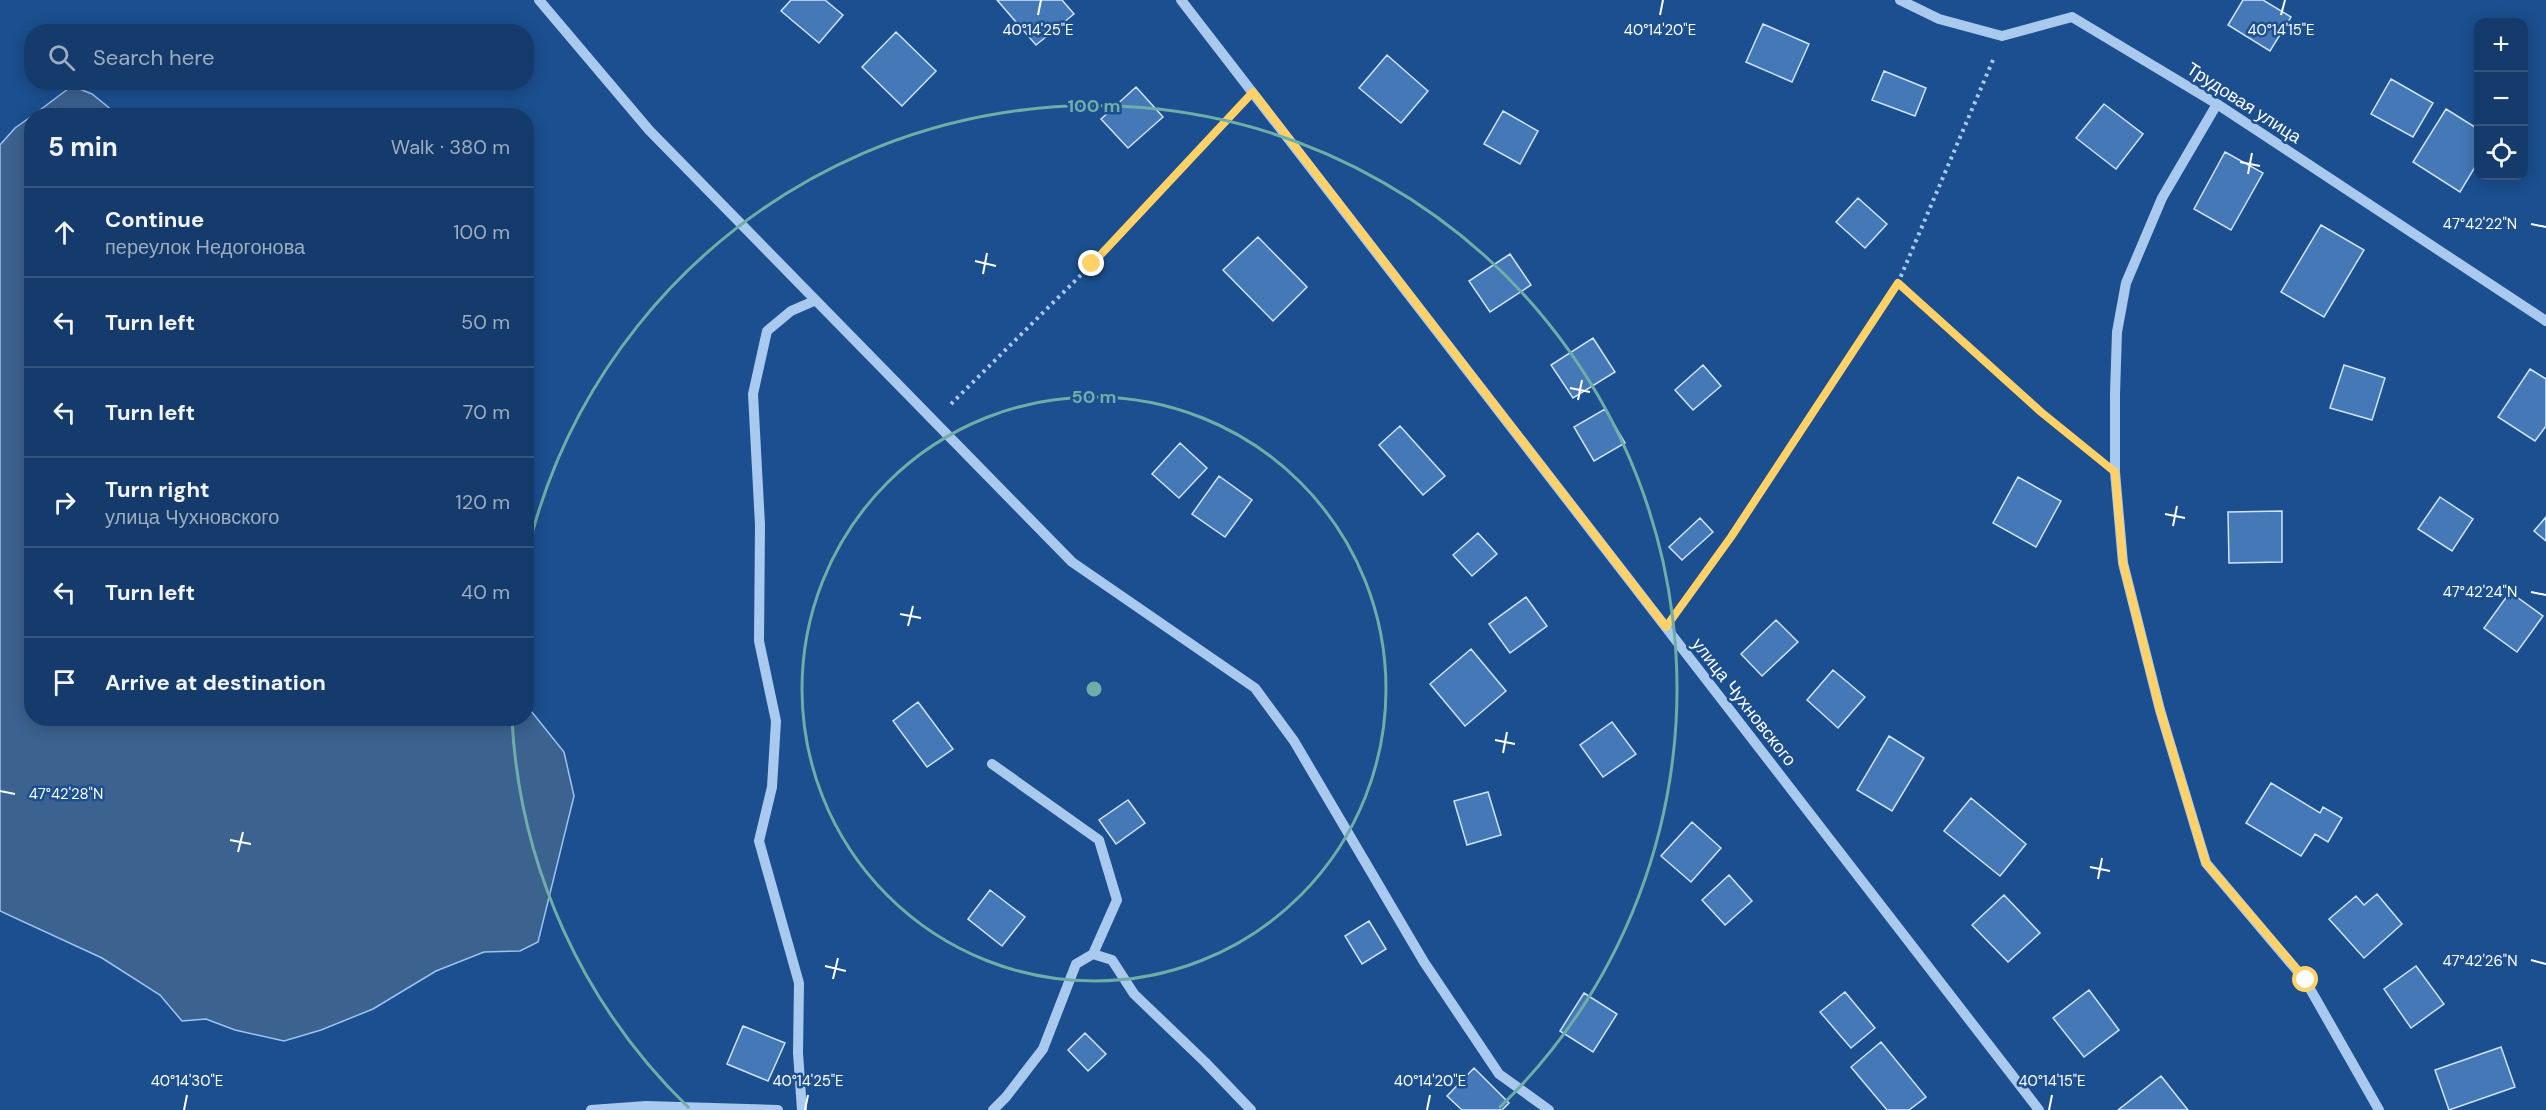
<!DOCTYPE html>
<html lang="en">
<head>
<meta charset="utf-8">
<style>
  body { margin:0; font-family:"DM Sans",sans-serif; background:#1d4271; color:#f1f3f6 }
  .controls { position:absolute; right:18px; top:18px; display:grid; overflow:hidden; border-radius:12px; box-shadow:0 3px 15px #0003 }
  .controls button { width:54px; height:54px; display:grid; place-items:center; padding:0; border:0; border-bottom:2px solid #33557e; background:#143b6b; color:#f1f3f6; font:30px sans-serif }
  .stop { position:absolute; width:18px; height:18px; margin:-14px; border:4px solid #ffd166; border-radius:50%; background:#fff }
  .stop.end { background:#ffd166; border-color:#fff; box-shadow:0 2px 6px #0008 }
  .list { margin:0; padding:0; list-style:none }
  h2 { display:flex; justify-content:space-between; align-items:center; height:78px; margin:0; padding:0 24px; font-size:26px }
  h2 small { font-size:20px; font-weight:400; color:#9dadc1 }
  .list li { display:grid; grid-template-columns:39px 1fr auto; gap:18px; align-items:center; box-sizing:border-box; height:90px; padding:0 24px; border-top:2px solid #33557e }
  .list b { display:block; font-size:22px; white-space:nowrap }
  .list p { margin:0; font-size:20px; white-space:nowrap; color:#9dadc1 }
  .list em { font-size:20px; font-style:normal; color:#9dadc1 }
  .icon { flex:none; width:33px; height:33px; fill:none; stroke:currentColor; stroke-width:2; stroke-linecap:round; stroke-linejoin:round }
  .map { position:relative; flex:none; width:2546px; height:1110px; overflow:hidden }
  .search { position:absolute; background:#143b6b; box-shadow:0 3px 15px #0003; left:24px; top:24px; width:510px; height:66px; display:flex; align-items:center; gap:15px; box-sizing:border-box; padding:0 21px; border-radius:24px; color:#9dadc1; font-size:22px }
  .panel { position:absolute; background:#143b6b; box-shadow:0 3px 15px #0003; left:24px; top:108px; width:510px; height:618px; border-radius:24px }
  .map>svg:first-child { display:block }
</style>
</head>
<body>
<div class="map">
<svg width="2546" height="1110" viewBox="0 0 2546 1110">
  <rect width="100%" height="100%" fill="#1b4f8f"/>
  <path fill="#3c6290" stroke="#9cc4f0" stroke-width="1.5" d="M72 86 92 94 118 115 32 116Z
    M32 116V718H526L527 706 564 752 574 796 538 942 520 951 484 952 436 971 373 1009 321 1030 284 1041 235 1030 206 1019 182 1021 160 995 102 958 0 911V145L15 128Z"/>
  <path fill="#4478b7" stroke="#cfe3fa" stroke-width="1.5" d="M791 0H825L843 15 819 43 781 11Z
    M997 0H1062L1074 14 1036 45Z
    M2243 0H2263L2291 17 2270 51 2228 25Z
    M1763 24 1809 44 1792 82 1746 62Z
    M896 32 936 71 902 106 862 67Z
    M1387 55 1428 91 1401 123 1359 88Z
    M1884 71 1926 88 1915 116 1872 100Z
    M2391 79 2433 103 2413 137 2371 114Z
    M1136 87 1163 117 1128 148 1101 119Z
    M2104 104 2143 134 2116 169 2076 138Z
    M2446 109 2478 129V162L2460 192 2413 162Z
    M1503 111 1538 131 1520 164 1484 144Z
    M2225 152 2263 173 2231 230 2194 209Z
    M1858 198 1887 224 1865 248 1836 222Z
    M2321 225 2364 250 2324 317 2281 292Z
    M1258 237 1307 287 1273 321 1223 270Z
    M1510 254 1531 285 1490 312 1469 281Z
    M1593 338 1615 372 1573 398 1551 365Z
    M1703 365 1721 386 1693 410 1675 390Z
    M2344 365 2385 378 2372 420 2330 408Z
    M2530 369 2546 379V426L2535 441 2498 417Z
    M1605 409 1625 443 1594 461 1574 427Z
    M1400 426 1445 476 1423 495 1379 445Z
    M1180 443 1207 468 1179 498 1152 474Z
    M1219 476 1252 500 1225 537 1192 514Z
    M2018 477 2061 501 2036 547 1993 523Z
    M2440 497 2473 519 2452 551 2418 529Z
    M2282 511V562L2229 563 2228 512Z
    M2546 517V541L2534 531Z
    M1700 518 1713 532 1682 560 1669 547Z
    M1478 533 1497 554 1472 576 1453 555Z
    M2510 592 2543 616 2517 652 2484 628Z
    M1526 597 1547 626 1510 653 1489 624Z
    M1776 620 1798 642 1762 676 1741 654Z
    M1471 649 1506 691 1465 726 1430 684Z
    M1833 670 1865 697 1838 728 1807 700Z
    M918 702 953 749 927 767 893 721Z
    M1612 722 1636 754 1603 777 1580 745Z
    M1889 736 1924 758 1892 811 1857 790Z
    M2271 783 2320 813 2323 807 2342 818 2328 842 2315 834 2301 856 2246 823Z
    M1488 792 1501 835 1467 845 1454 801Z
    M1971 798 2026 844 2000 876 1944 831Z
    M1128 800 1145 823 1116 844 1099 820Z
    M1692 822 1721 848 1691 882 1661 856Z
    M1729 875 1752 901 1725 925 1702 900Z
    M990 890 1025 917 1002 946 968 919Z
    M2377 894 2402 924 2364 958 2329 919 2356 896 2364 905Z
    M2004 895 2040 933 2008 962 1972 925Z
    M1369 921 1386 949 1362 964 1345 936Z
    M2416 966 2444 1004 2411 1028 2384 989Z
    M2089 990 2119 1030 2084 1057 2053 1018Z
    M1845 992 1875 1028 1851 1048 1820 1012Z
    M1584 993 1617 1014 1593 1052 1560 1031Z
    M743 1026 785 1043 768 1081 727 1064Z
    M1085 1033 1106 1054 1088 1071 1068 1050Z
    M1881 1042 1926 1097 1909 1110H1887L1851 1067Z
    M2501 1047 2515 1087 2449 1110 2435 1070Z
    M1474 1068 1509 1103 1502 1110H1462L1447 1096Z
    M2161 1076 2188 1110H2118Z"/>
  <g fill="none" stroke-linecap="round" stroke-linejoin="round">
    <path stroke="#a9c9ee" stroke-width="4" stroke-dasharray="3 4.5" stroke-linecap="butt" d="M1993 60 1898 283 2041 412 2089 451
      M951 404 1092 264 1236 110
      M1681 606 1731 537 1898 283"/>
    <path stroke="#a9c9ee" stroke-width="10" d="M539 0 649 130 1072 562 1255 688 1294 741 1424 962 1499 1074 1549 1110
      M1181 0 2039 1110
      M1900 0 1939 19 2002 36 2072 17 2217 104 2546 321
      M2217 104 2162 198 2126 283 2117 332 2115 394V472L2123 563 2160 710 2206 863 2305 980 2379 1110
      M992 764 1099 840 1117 900 1093 954
      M591 1110 646 1106 778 1110
      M802 1110 798 1053 799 983 759 841 772 787 776 721 759 641 760 525 753 394 767 331 791 311 814 301
      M993 1110 1006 1097 1043 1049 1076 964 1093 954 1112 960 1134 994 1205 1062 1251 1110"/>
  </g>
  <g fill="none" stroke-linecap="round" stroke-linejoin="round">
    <path stroke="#ffd166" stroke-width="8" d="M1092 264 1253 92 1666 627 1731 537 1898 283 2041 412 2115 472 2123 563 2160 710 2206 863 2306 980"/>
  </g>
  <path fill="none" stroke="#fff" stroke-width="2" d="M1038 15 1041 0M1660 15 1663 0M2281 15 2285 0M2240 162 2260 166M2248 174 2252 153M2531 224 2546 227M975 261 996 266M983 274 987 253M1570 388 1590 392M1578 400 1582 380M2165 514 2185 518M2173 526 2177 506M2531 592 2546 595M900 614 921 618M908 626 913 606M1495 740 1515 744M1503 753 1507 732M0 791 15 794M230 840 251 844M238 852 243 832M2090 867 2110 871M2098 879 2102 858M2531 960 2546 964M825 966 846 971M833 979 838 958M184 1110 187 1095M805 1110 808 1095M1427 1110 1430 1095M2049 1110 2052 1095"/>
  <g fill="none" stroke="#6fada8" stroke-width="3">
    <circle cx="1094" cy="689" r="292"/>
    <path d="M689 1108A583 583 0 0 1 512 720M527 553A583 583 0 1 1 1499 1108"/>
  </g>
  <g text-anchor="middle" stroke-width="5" stroke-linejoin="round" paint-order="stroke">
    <g font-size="18" fill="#fff" stroke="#1b4f8f">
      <text transform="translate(2244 103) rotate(33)" y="6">Трудовая улица</text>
      <text transform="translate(1744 702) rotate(52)" y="6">улица Чухновского</text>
    </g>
  </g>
  <g font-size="15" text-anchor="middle" fill="#fff" stroke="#1b4f8f" stroke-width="5" stroke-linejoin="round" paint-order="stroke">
    <text x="1038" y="35">40°14'25"E</text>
    <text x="1660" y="35">40°14'20"E</text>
    <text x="2281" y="35">40°14'15"E</text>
    <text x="2480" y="229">47°42'22"N</text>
    <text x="2480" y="597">47°42'24"N</text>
    <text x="66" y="799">47°42'28"N</text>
    <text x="2480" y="966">47°42'26"N</text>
    <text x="187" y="1086">40°14'30"E</text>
    <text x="808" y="1086">40°14'25"E</text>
    <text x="1430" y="1086">40°14'20"E</text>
    <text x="2052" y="1086">40°14'15"E</text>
  </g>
  <circle cx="1094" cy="689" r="9" fill="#6fada8" stroke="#1b4f8f" stroke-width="3"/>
  <g font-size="18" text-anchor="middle" font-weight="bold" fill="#6fada8" stroke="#1b4f8f" stroke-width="5" stroke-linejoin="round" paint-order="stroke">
    <text x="1094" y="112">100 m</text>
    <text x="1094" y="403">50 m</text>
  </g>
</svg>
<div class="controls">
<button>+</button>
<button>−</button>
<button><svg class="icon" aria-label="locate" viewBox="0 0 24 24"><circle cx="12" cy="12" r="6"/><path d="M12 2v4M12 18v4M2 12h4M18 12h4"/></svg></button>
</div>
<div class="stop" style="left:2306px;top:980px"></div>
<div class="stop end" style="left:1092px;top:264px"></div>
<div class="search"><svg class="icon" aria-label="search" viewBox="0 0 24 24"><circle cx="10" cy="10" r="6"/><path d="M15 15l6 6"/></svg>Search here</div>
<section class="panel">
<h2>5 min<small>Walk · 380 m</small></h2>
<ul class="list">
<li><svg class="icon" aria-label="ahead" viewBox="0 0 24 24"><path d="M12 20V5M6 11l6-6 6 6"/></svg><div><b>Continue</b><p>переулок Недогонова</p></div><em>100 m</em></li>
<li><svg class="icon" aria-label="left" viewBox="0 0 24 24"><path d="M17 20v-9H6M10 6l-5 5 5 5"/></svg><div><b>Turn left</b></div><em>50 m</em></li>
<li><svg class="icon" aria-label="left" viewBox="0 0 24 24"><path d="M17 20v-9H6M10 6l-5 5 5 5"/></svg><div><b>Turn left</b></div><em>70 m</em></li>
<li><svg class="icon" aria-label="right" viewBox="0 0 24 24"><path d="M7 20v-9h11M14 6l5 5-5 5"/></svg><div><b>Turn right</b><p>улица Чухновского</p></div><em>120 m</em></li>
<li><svg class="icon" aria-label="left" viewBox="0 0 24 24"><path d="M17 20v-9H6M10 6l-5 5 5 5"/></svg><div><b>Turn left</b></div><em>40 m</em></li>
<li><svg class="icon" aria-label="arrive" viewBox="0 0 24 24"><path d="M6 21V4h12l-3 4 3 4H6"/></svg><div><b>Arrive at destination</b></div></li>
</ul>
</section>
</div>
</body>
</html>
